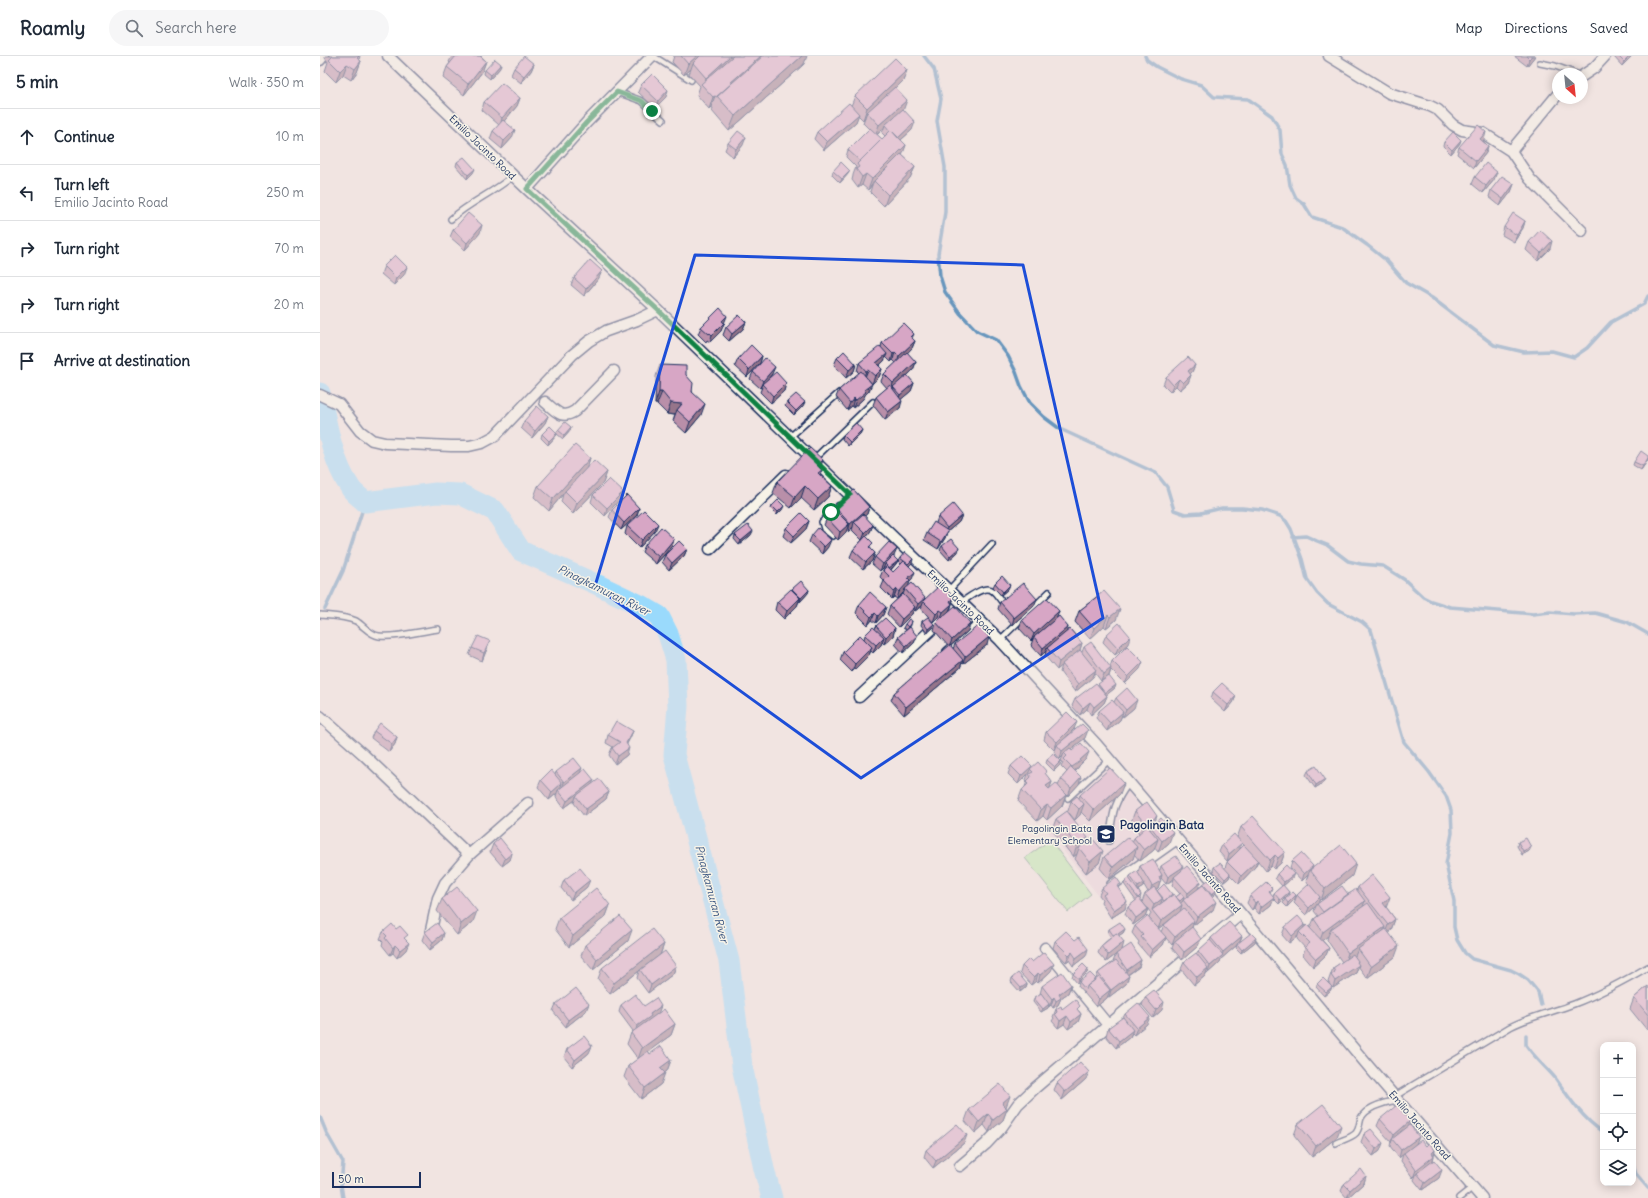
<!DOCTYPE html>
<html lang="en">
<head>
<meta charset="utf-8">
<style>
  body { margin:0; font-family:Delius,sans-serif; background:#f6f6f7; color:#1f2937 }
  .controls { position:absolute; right:12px; bottom:12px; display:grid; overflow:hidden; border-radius:8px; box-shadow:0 2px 10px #0003 }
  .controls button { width:36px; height:36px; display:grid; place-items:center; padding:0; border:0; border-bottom:1px solid #e0e1e3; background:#fff; color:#1f2937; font:20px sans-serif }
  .compass { position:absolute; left:1232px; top:12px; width:36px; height:36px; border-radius:50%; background:#fff; box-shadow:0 2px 10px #0003; rotate:153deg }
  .scale { position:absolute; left:12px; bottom:10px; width:89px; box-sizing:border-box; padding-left:4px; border:2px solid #1b2f5e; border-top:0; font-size:11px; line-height:14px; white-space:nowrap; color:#1b2f5e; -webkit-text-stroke:3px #f7f3e8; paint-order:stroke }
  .stop { position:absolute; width:12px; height:12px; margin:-9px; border:3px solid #0b8043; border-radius:50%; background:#fff }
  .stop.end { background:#0b8043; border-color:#fff; box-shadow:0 1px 4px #0008 }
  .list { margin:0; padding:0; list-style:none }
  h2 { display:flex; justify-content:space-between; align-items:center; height:52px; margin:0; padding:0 16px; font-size:17px }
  h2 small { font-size:13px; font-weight:400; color:#747a83 }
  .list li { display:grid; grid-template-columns:26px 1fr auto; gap:12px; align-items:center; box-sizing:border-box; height:56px; padding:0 16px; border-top:1px solid #e0e1e3 }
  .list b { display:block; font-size:15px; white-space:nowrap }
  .list p { margin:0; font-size:13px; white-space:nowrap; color:#747a83 }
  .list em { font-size:13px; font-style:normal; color:#747a83 }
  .icon { flex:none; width:22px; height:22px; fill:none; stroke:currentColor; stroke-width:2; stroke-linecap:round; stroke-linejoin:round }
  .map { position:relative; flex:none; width:1328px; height:1142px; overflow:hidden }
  header { display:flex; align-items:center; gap:24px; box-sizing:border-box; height:56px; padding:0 20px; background:#fff; border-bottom:1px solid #e0e1e3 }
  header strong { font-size:19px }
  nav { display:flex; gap:22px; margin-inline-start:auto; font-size:14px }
  .search { width:280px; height:36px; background:#f6f6f7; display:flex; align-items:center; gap:10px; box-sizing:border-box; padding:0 14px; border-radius:22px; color:#747a83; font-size:15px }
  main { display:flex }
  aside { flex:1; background:#fff }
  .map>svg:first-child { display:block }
</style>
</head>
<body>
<header>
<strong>Roamly</strong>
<div class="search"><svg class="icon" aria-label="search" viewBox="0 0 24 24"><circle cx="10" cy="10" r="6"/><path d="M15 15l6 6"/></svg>Search here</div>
<nav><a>Map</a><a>Directions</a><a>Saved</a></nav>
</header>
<main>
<aside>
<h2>5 min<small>Walk · 350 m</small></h2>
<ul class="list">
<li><svg class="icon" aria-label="ahead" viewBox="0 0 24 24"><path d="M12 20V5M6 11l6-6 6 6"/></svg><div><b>Continue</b></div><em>10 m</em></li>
<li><svg class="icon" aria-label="left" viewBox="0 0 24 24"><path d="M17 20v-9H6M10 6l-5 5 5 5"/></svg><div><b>Turn left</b><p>Emilio Jacinto Road</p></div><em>250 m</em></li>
<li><svg class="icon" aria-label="right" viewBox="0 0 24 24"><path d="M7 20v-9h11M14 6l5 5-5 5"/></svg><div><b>Turn right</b></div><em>70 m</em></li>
<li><svg class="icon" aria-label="right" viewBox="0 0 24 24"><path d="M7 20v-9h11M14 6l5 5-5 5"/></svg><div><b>Turn right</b></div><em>20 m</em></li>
<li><svg class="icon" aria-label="arrive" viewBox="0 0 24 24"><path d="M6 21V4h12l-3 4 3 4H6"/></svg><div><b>Arrive at destination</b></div></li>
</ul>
</aside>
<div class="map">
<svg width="1328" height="1142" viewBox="0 0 1328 1142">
  <rect width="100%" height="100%" fill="#f1e4e1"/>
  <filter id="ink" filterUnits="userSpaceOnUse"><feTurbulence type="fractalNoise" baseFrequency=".025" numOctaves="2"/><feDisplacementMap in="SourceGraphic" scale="8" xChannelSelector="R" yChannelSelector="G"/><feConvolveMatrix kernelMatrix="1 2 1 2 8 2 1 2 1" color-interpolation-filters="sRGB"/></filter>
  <g filter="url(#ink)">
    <path fill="#e9d1d9" d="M788 711 850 788 778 839 723 769Z"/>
    <path fill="#b8e8a8" stroke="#6a8c83" d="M730 784 771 838 748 856 705 802Z"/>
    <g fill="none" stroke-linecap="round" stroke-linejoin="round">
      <path stroke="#6796bd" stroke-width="3.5" d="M604 0 614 13 621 43 617 65 625 111V156L618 198 620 220 625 236 640 257 657 275 676 284 688 300 696 316 701 330 710 347 724 361 740 373 836 417 847 431 854 454 865 458 881 457 902 452H922L942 454 960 460 966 465 971 473 982 503 987 523 997 537 1008 548 1042 566 1051 574 1084 686 1109 716 1126 740 1131 754 1132 777 1126 808 1134 845V871L1137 884 1145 897 1152 903 1191 914 1199 918 1208 924 1218 936 1221 949
        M825 0 827 4 837 11 861 23 881 29 894 41 928 43 952 60 960 74 962 98 967 109 970 129 976 142 984 148 992 161 1022 171 1047 189 1067 205 1086 227 1112 242 1174 289 1204 296 1232 295 1254 301 1267 292 1291 266 1324 248 1328 240
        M973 481 986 480 997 485 1007 489 1028 505 1041 508 1063 510 1085 524 1103 541 1111 545 1130 551 1213 558 1230 556 1254 558 1275 557 1307 566 1328 578
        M5 553 23 515 45 446
        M1206 979V989L1209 993C1217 1004 1228 1013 1236 1023 1249 1042 1263 1063 1283 1076
        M0 1061 7 1078 23 1106 21 1129 23 1142
        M1313 1109 1316 1118 1328 1132"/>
      <path stroke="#9adafc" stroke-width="21" d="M0 337C6 366 13 407 30 431 33 437 40 441 45 446L116 437 140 438 175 455 201 495 278 529 322 550 339 560 348 578 356 604 358 650 354 699 409 905 422 1010 444 1113 452 1142"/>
      <defs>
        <path id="lane" d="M333 0 371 24
          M1220 7 1235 10 1257 18
          M297 36 322 45 343 64
          M131 163C150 146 173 137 193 120
          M470 381 519 337
          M494 403 553 346
          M513 480 504 473 502 466 518 450
          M629 534 672 488
          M641 546C649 542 664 528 673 535 677 538 680 544 683 547
          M0 559C12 560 25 560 36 565 44 570 50 579 59 580 76 582 101 575 118 573
          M680 584 729 536
          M626 595 660 565
          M748 742 789 704
          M789 785C793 759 792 749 809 727
          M1075 1040 1190 971C1211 960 1233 956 1254 948 1280 938 1304 925 1328 911
          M1016 1087C1022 1084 1031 1082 1036 1077 1040 1072 1039 1067 1041 1062 1047 1050 1066 1046 1078 1044
          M1139 1142 1153 1131"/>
        <path id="street" d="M68 0 207 133 338 254 680 584 777 689 921 858 1049 1011 1162 1142
          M1009 0 1069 37 1110 50 1118 54 1133 69 1142 74 1163 77 1191 95
          M0 4 3 0
          M1262 20 1274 12 1285 0
          M1238 38 1191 95 1210 123 1262 175
          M207 133 267 66 332 0
          M0 339 19 348 40 375 52 384 65 387 131 390H149L162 387 175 380 252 299 269 285 286 275 317 264 338 254
          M225 346C236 355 241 364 255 355L294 315
          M390 493 466 419
          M539 641 625 561
          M0 660 43 698 149 799 208 747
          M792 829 857 783
          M111 874 118 842 125 827 149 799
          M725 892 788 969
          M640 1110 666 1088 681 1072 698 1048 715 1032 867 902 921 858"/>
      </defs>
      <use href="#lane" stroke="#1b2f5e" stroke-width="8"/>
      <use href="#street" stroke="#1b2f5e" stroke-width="13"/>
      <use href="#lane" stroke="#f7f3e8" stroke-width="5"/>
      <use href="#street" stroke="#f7f3e8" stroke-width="10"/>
    </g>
    <path fill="#b98fa9" stroke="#1b2f5e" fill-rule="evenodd" d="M5 0H40L39 4 41 5 37 16 31 24 23 19 16 26 5 15 8 6 5 2Z
      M132 0H161L166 5 162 16 144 39 123 22 127 11 130 7 129 6Z
      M354 0H482L484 8 409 75 392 55 393 52 391 51 389 53 377 39 380 30 369 18 371 13 364 19 352 6Z
      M1194 0H1215L1207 10Z
      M1294 0H1311L1310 2 1302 10 1294 1Z
      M214 8 211 15 201 27 191 19 194 12Z
      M180 12 170 23 164 18 165 14Z
      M587 14 583 25 576 32 583 54 592 74 581 84 586 89 582 99 595 111 590 122 564 150 550 136 552 129 548 134 542 129 538 132 532 124 533 120V119L536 111 526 101 528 94 549 73 543 67 545 61 543 64 538 59 536 66 504 94 494 83 497 76 531 50 535 40ZM564 72 562 77 565 80 562 83 557 79Z
      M321 29 346 41 335 52 318 36Z
      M200 42 197 50 184 65 192 82 182 93 170 83 173 75 179 69 162 54 164 46Z
      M1164 84 1163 85 1168 90 1166 97 1154 112 1137 98 1139 91Z
      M1124 86 1140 87 1131 98 1123 90Z
      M408 87 423 89 413 101 405 94Z
      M137 106 153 117 147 123 136 110Z
      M513 115 528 118 520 127 512 119Z
      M1155 121 1174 124 1163 137 1152 128Z
      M1194 128 1191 136 1180 150 1169 141 1171 134Z
      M1205 165 1203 172 1194 186 1182 179 1184 171Z
      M133 174 160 177 145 194 130 181Z
      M1209 186 1230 193 1218 205 1206 194Z
      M64 210 84 219 74 229 61 218Z
      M254 222H279L264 240 251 229Z
      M426 266 423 273 409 285 403 279 406 271Z
      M405 267 403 269 401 275 390 286 387 284 386 286 378 278 381 271Z
      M594 278 592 282 595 285 592 292 587 297 596 306 593 314 587 320 594 327 591 335 581 343 580 352 565 364 553 349 556 341 567 332 561 325 564 318 576 307 573 304 571 306 566 301 564 305 559 310 562 313 559 321 552 328 548 323 549 335 545 339 543 343 533 352 532 350 527 354 516 341 519 334 539 317 537 315 539 307 561 291 562 287Z
      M442 300 440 307 427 321 415 310 418 303Z
      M517 302 536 308 534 315 526 322 514 309Z
      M340 309 366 319 381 359 366 377 353 365 355 359 347 358 337 348H335L336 320Z
      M875 309 872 316 870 318 871 319 868 327 860 334 856 330 850 336 843 329 846 321Z
      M433 316 452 318 450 321 466 327 464 335 451 347 440 336 442 331 440 332 430 323Z
      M467 346 483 350 474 359 465 350Z
      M228 360 225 367 212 382 201 372 204 365Z
      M251 371 250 375 243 383 237 378 236 380 228 389 221 382 222 378 237 376 238 374Z
      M542 374 540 378 528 390 522 383 523 379Z
      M1328 400V404L1321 414 1313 409 1314 406Z
      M270 402 267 412 287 416 283 427 253 458 241 446 243 438 229 455 214 441 218 430Z
      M500 412 502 414 500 419 512 430 508 441 494 454 481 442 471 452 453 437 457 426Z
      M273 439 300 443 285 460 271 446Z
      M452 450 462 454 457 459 451 453Z
      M515 451H549L547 458 544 460 553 469 550 476 546 481 551 493 555 497 552 505 543 513 530 501 533 494 542 484 532 474 533 471 528 476 526 474V476L518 484 504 469 507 462 513 456Z
      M319 452 317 459 301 474 289 461 292 454Z
      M642 459 639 466 627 476 625 482 618 493 604 484 607 477 616 467 618 461Z
      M489 465 486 473 471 487 463 480 466 472Z
      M307 470 335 475 319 492 305 478Z
      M415 479H431L419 489 414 483Z
      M492 479 508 491 502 498 489 486Z
      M354 483 352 490 336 508 322 496 325 489Z
      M622 490 638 496 629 504 620 494Z
      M367 493 364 500 349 514 342 506 345 499Z
      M574 500 576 508 571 514 573 516 581 508 578 505 580 502 592 507 589 509 592 523 590 525 588 530 604 544 634 541 630 555 650 567 648 575 631 590 633 593 635 588 667 589 643 608 642 607 640 612 584 659 571 644 574 637 629 591 614 574 616 566 620 564 618 561 613 566 601 552 602 550 595 555 594 554 592 558 579 571 567 558 570 550 583 538 584 536 577 543 574 541 572 543 561 532 564 525 560 521 563 514 564 512V511L560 515 552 508 555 501Z
      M675 527 688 533 681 539 673 531Z
      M472 533 489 534 488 537 480 546 479 545 477 550 464 563 455 554 457 546 472 534Z
      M784 535 796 564 786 572 784 570 770 583 755 566 759 555Z
      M680 546 714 550 692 569 678 553Z
      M539 549 566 551 563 559 556 567 552 564 548 569 536 557Z
      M739 555 737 561 748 571 746 576 762 587 760 594 762 596 764 591 790 611 792 605 820 613 805 628 791 614 789 620 781 625 775 617 773 621 755 636 740 616 742 609 737 614 725 600 726 595 721 600 711 589 713 583 711 585 699 572 702 564Z
      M602 565 614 568 613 572 607 577 601 569Z
      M585 568 591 569 589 572 597 580 594 587 583 597 575 588 578 581 586 574 583 572Z
      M556 570 575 572 573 580 564 588 562 586 561 589 553 597 551 595 549 599 532 616 520 604 523 596 544 583 545 579 555 573Z
      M786 579 808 588 795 599 783 586Z
      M170 585 162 605 149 599 152 592Z
      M778 628 795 632 786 639 787 640 784 647 771 659 767 653 760 659 752 650 755 643 778 629Z
      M893 636 916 640 913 647 905 656 891 643Z
      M796 642 814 652 803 661 802 659 800 664 787 675 776 662 779 655 794 646Z
      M754 673 748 680 765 682 751 693 752 695 766 703 759 710 758 712 755 715 759 728 748 740 742 734 746 739 742 750 727 764 723 760 717 765 698 745 702 734 705 731 707 725 706 724 708 718 698 728 688 718 691 710 711 712 726 719 732 726 729 733 738 730 741 723 747 716 741 710 743 706 741 705 743 700 740 703 734 696 736 692 734 694 724 684 726 676Z
      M54 675 77 681 75 688 69 696 51 682Z
      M313 675 310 682 307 688V699L295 708 289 699 292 692 293 691 286 687 288 679Z
      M727 704 740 709 734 715 726 707Z
      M988 715 1003 727 995 732 986 719Z
      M236 716H260L272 728 289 736 286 743 264 760 254 747 255 744 244 752 236 741 237 737 229 744 218 731 221 724 235 719Z
      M800 738 770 765 761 756 760 759 755 764 749 757 766 787 779 807 766 817 755 803 757 798 753 801 732 774 736 763 748 755 751 745 759 742 760 739Z
      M815 755 835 767 849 787 838 796 834 791V794L820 805 814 798 813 803 789 823 780 812 784 801 812 786 814 782 819 777 811 766Z
      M921 771 965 796 961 807 954 813 951 810 946 815 938 805 935 811 919 828 910 819 909 822 904 826 893 815 894 811 905 812 907 806 915 798 907 805 899 796 902 789 922 787 919 794 924 789 917 782Z
      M1198 786 1211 791 1209 795 1202 799 1197 790Z
      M173 788 192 797 190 804 182 810 170 796Z
      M972 805 992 812 1032 820 1001 844 1000 843 998 847 1028 838 1037 834 1038 831 1066 851 1075 863 1071 874 1069 876 1075 901 1047 922 1038 910 1036 917 1013 932 1012 931 1010 935 1004 940 996 931 997 928 1011 930 1008 926 1013 912 1022 906 1007 884 1008 880 1002 884 1009 892 1006 899 993 911 983 899 985 892 977 883 978 880 969 887 962 879 965 871H984L990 872 994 863 998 860 994 855 996 850 986 859 974 847 977 839 989 829 986 825 988 819 982 825 970 812Z
      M820 810 840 814 841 810 861 815 881 826 878 833 883 828 896 837 892 841 893 854 874 869 873 868 872 872 878 890 862 904 852 892 854 887 852 889 846 882 843 889 829 901 818 888 819 886 812 877 815 870 836 871 829 862 831 857 822 846 825 838 828 836 824 829 823 831 818 834 821 839 820 843 828 853 825 860 813 869 805 858 808 851 816 845 804 828 805 825 809 823 810 820 818 816ZM841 822 846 828 854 823 852 829 860 838 856 841 852 838 837 835 836 833 838 832ZM854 861 844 869 841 876 838 873Z
      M957 818 972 822 963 830 969 836 968 839 959 848 953 842 951 849 939 858 934 852 932 854 927 847 930 840 952 832 950 837 953 840 954 837 962 830 955 822Z
      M244 824 267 831 251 844 241 832Z
      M782 832 799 833 805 853 791 862 781 846 782 843 779 839Z
      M122 843 153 866 137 879 117 855Z
      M965 843H975L967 851 963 847Z
      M290 849 286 860 249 891 235 873 239 862Z
      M789 873H805L803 877 799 879 802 894 786 906 778 897 781 890 791 881 788 877Z
      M63 876 86 884V894L77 902 73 897 70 899 62 889 63 886 60 883Z
      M105 876 124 877 122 884 110 894 102 884Z
      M922 880 919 887 935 886 921 897 916 892 917 889 901 903 900 906 888 917 887 916 885 920 874 929 861 913 864 906 876 898 878 895 890 885 891 882Z
      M308 885 273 914 261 900 265 889Z
      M735 885 766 900 753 910 749 904 746 906 733 892Z
      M344 888 340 899 356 910 353 918 328 937 317 922 319 915 290 938 278 923 282 912Z
      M796 898 821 904 819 911 808 919 809 920 806 928 789 941 787 940V942L776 951 758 930 759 926 776 923 778 917 793 906Z
      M712 906 731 915 718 927 716 925 711 929 700 917 702 910Z
      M768 913 767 917 757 927 752 921 753 918Z
      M692 922 707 928 706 931 700 936 691 926Z
      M751 929 748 937 741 942 738 949 733 952 731 949 729 951 728 950V952L721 956 713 946 714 942 720 938 722 930Z
      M1328 930V973L1327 974 1310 953 1314 942Z
      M825 941 842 954 833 962 822 949Z
      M236 948 266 955 246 971 233 955Z
      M301 949 324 950 338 957 355 968 351 979 328 995 330 998 351 1004 347 1015 344 1017 341 1028 321 1043 304 1021 308 1010 318 1003 307 988 311 977 313 975 299 956Z
      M736 953H742L759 955 761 958 758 966 748 973 744 968 738 972 732 965 734 962 733 961Z
      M805 958 827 968 814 979 812 977 810 981 796 992 786 980 788 972 803 962Z
      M247 993 269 997 252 1011 244 1001Z
      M766 1023 742 1044 734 1034 737 1027Z
      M686 1051 687 1053 683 1064 669 1076 664 1069 655 1077 645 1065 649 1054Z
      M1060 1063 1088 1070 1097 1087 1106 1090 1115 1094 1113 1105 1119 1122 1102 1134 1094 1124 1096 1119 1093 1122 1081 1105 1083 1098 1079 1102 1070 1090 1071 1086 1057 1070Z
      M978 1068 1017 1081 992 1101 974 1079Z
      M1044 1078 1060 1095 1053 1100 1041 1086Z
      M644 1087 613 1112 604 1101 606 1094Z
      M1046 1120 1044 1127 1027 1142 1021 1135 1024 1128Z"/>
    <path fill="#96748a" stroke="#1b2f5e" d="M377 0H385L373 7 371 13 364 19 368 8Z
      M410 0H419L383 30 386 22Z
      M441 0H443L409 35 410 27Z
      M482 0H487L484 8 409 75 415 60Z
      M1212 0H1215L1207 10 1209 3Z
      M1310 0H1311L1310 2 1302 10 1304 6Z
      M41 5 37 16 31 24 35 13Z
      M166 5 162 16 144 39 148 28Z
      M27 8 23 19 16 26 20 15Z
      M181 8 180 12 170 23 171 19Z
      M214 8 211 15 201 27 204 20Z
      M587 14 583 25 549 58 547 56 545 61 543 64 547 52Z
      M348 34 346 41 335 52 338 45Z
      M395 40 391 51 389 53 393 41Z
      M200 42 197 50 180 70 182 62Z
      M587 44 583 55 565 69 564 72 555 80 559 69Z
      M539 58 536 66 504 94 507 86Z
      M595 66 592 74 574 90 577 83Z
      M195 74 192 82 182 93 184 85Z
      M1166 76 1164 84 1157 90 1160 83Z
      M426 81 423 89 413 101 416 93Z
      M1141 84 1140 87 1131 98 1132 94Z
      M586 89 582 100 554 125 552 129 548 134 552 123Z
      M1168 90 1166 97 1154 112 1156 105Z
      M595 111 590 122 564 150 568 139Z
      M155 113 153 117 147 123 148 119Z
      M530 115 528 118 520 127 522 123Z
      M1177 116 1174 124 1163 137 1166 130Z
      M546 118 542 129 538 132 542 121Z
      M1194 128 1191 136 1180 150 1183 143Z
      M1205 165 1203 172 1194 186 1197 179Z
      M162 169 160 177 145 194 147 187Z
      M1232 185 1230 193 1218 205 1221 197Z
      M87 211 84 219 74 229 76 222Z
      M282 215 279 222 264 240 266 233Z
      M407 260 401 275 390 286 392 279 402 265Z
      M426 266 423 273 409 285 412 278Z
      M595 285 592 292 577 308 579 300Z
      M575 296 573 304 571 306 573 298Z
      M567 298 564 305 553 315 556 307Z
      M442 300 440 307 427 321 429 314Z
      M596 306 593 314 574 332 573 331V333L571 335 573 327Z
      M536 308 534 315 526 322 529 314Z
      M875 309 872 316 865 323 868 315Z
      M455 311 452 318 443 329 442 328 440 332 443 325Z
      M562 313 559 321 552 328 555 320Z
      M548 314 545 321 543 323 546 315Z
      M871 319 868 327 860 334 863 327Z
      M859 323 856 330 850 336 853 329Z
      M466 327 464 335 451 347 453 340Z
      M594 327 591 335 578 346 580 339Z
      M552 328 549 335 545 339 543 343 533 352 536 344 544 334Z
      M339 336H342L337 348H335Z
      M534 342 532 350 527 354 530 347Z
      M582 345 580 352 565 364 568 356Z
      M485 346 483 350 474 359 476 355Z
      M351 347 362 348 357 354 355 359 347 358Z
      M385 348 381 359 366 377 370 366Z
      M228 360 225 367 212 382 215 375Z
      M251 371 250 375 243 383 244 379Z
      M542 374 540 378 528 390 530 386Z
      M237 377 236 380 228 389 229 385Z
      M270 402 266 414 245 435 243 438 229 455 233 443Z
      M1328 402V404L1321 414 1323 410Z
      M503 404 499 415 498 409Z
      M287 416 283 427 253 458 257 447Z
      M485 430 481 442 471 452 475 441Z
      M512 430 508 441 494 454 498 443Z
      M303 436 300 443 285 460 287 452Z
      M464 450 462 454 457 459 458 456Z
      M549 451 547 458 536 468 534 466 533 471 528 476 530 468Z
      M319 452 317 459 301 474 304 467Z
      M642 459 639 466 627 476 625 482 618 493 627 472Z
      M489 465 486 473 471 487 474 480Z
      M338 468 335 475 319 492 322 484Z
      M529 468 526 476 518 484 520 476Z
      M553 469 550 476 542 484 545 477Z
      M433 475 431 479 419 489 421 485Z
      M354 483 352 490 336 508 339 501Z
      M511 484 508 491 502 498 504 491Z
      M639 492 638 496 629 504 630 500Z
      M367 493 364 500 349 514 352 507Z
      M577 493 574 500 565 508 564 511 560 515 563 508Z
      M555 497 552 505 543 513 546 506Z
      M593 503 592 507 586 513 587 509Z
      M578 505 576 508 568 516 569 512Z
      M595 516 592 523 590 525 588 532 585 533 584 536 577 543 579 536 588 522Z
      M690 529 688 533 681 539 683 536Z
      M577 533 574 541 572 543 574 536Z
      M489 534 488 537 480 546 481 542Z
      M634 541 631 549 630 545Z
      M480 542 477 550 464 563 467 555Z
      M605 542 602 550 595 555 598 548Z
      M717 543 714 550 692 569 694 562Z
      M632 548 629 555 620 564 623 556Z
      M566 551 563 559 556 567 558 560Z
      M595 551 592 558 579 571 582 563Z
      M800 553 796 564 786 572 790 561Z
      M620 554 618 561 613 566 616 558Z
      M739 555 736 563 714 581 713 583 711 585 714 578Z
      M555 557 552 564 548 569 551 561Z
      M788 559 784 570 770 583 774 572Z
      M592 565 591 569 586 575 588 571Z
      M650 567 648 575 629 591 632 584Z
      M614 568 613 572 607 577 608 573Z
      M748 571 746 578 727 592 726 595 721 600 723 592Z
      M575 572 573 580 564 588 566 581Z
      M597 580 594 587 583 597 586 590Z
      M810 580 808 588 795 599 798 592Z
      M564 581 561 589 553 597 556 589Z
      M669 581 667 589 643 608 645 601Z
      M170 585 167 593 162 605 164 597Z
      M762 587 760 594 737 614 739 606Z
      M552 591 549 599 532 616 535 608Z
      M643 604 640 612 584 659 586 651Z
      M823 606 820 613 805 628 808 621Z
      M791 612 789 620 781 625 784 618Z
      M776 614 773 621 755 636 758 628Z
      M796 629 795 632 784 641 785 637Z
      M787 640 784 647 771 659 774 651Z
      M916 640 913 647 905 656 908 649Z
      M817 644 814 652 803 661 806 654Z
      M770 646 767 653 760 659 763 652Z
      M803 656 800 664 787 675 790 667Z
      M757 666 754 673 738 690 737 689 736 692 734 694 737 686Z
      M768 674 765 682 745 698 744 697 743 700 740 703 742 695Z
      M313 675 310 682 303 694 306 687Z
      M77 681 75 688 69 696 72 688Z
      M309 692 307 699 295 708 298 700Z
      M769 696 766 703 759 710 758 712 749 719 752 711Z
      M741 705 740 709 734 715 735 711Z
      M712 710 708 718 698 728 701 720Z
      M262 712 259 720 242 733 244 726Z
      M761 721 759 728 748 740 751 732Z
      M1005 723 1003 727 995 732 996 729Z
      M274 724 271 731 256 740 255 744 244 752 247 745Z
      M732 726 728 737 726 730Z
      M242 727 240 734H238L237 737 229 744 232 736Z
      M804 727 800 738 770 765 774 754Z
      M289 736 286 743 264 760 266 753Z
      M746 739 742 750 727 764 731 752Z
      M764 748 760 759 755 764 759 753Z
      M727 749 723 760 717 765 721 754Z
      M837 760 833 771H831L830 774 821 780 826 769Z
      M853 776 849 787 838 796 842 785Z
      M768 782 764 793 759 792 757 798 753 801 757 790Z
      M838 783 834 794 820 805 824 794Z
      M922 787 919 795 907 805 909 798Z
      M817 791 813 803 789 823 793 811Z
      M1211 791 1209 795 1202 799 1203 795Z
      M783 795 779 807 766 817 770 806Z
      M965 796 961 807 954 813 958 802Z
      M192 797 190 804 182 810 185 803Z
      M955 799 951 810 946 815 950 804Z
      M938 804 935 811 919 828 921 820Z
      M1036 808 1032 820 1001 844 1005 833Z
      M993 810 991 815 990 814 988 819 982 825 984 818Z
      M863 811 860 818 854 821V823L846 828 848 821Z
      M910 818 909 822 904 826 905 823Z
      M974 818 972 822 963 830 964 826Z
      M842 819 838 832 829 837 832 830 839 821Z
      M270 824 267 831 251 844 254 837Z
      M881 826 878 833 865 844 868 837Z
      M824 827 823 831 817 835 818 831Z
      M897 834 896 837 891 842 892 838Z
      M969 836 968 839 959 848 960 844Z
      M976 839 975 843 967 851 968 847Z
      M864 841 863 845 857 850 859 846Z
      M954 841 951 849 939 858 941 851Z
      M1000 841 998 849 997 848 996 850 986 859 989 852Z
      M1070 841 1066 852 1059 858 1063 847Z
      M843 842 840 849 832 854 834 849Z
      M807 845 805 853 791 862 794 854Z
      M937 845 934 852 932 854 935 847Z
      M1045 845 1041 856 1011 873 1008 880 999 887 1003 876Z
      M896 846 893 854 874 869 877 861Z
      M290 849 286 860 249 891 253 880Z
      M862 849 860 856 838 873 841 865Z
      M828 853 825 860 813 869 816 862Z
      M157 855 153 866 137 879 141 868Z
      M1075 863 1071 874 1064 880 1068 869Z
      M874 865 872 872 855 885 854 887 852 889 855 881Z
      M985 868 982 876H979L978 880 969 887 972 880Z
      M1065 871 1061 882 1038 893 1035 900 1024 909 1028 897Z
      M805 873 803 877 792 884 794 880Z
      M312 874 308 885 273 914 277 903Z
      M124 877 122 884 110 894 113 886Z
      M922 880 919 888H917V889L901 903 900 906 888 917 890 910 902 900 903 896Z
      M846 881 843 889 829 901 832 894Z
      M936 882 935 886 921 897 922 894Z
      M881 883 878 890 862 904 864 896Z
      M804 886 802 894 786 906 788 899Z
      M89 887 86 894 77 902 80 894Z
      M344 888 340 899 320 914 319 915 290 938 294 927Z
      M75 889 73 897 70 899 73 892Z
      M1079 890 1075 901 1047 922 1051 911Z
      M1009 892 1006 899 993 911 996 903Z
      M768 893 766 900 753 910 756 902Z
      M752 896 749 904 746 906 749 899Z
      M821 904 819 911 804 921 807 914Z
      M1038 905 1036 911 1039 909 1036 917 1013 932 1015 925Z
      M734 908 731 915 718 927 720 919Z
      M356 910 353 918 328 937 331 929Z
      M888 912 885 920 874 929 877 921Z
      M768 913 767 917 757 927 759 923Z
      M718 917 716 925 711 929 714 922Z
      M809 920 806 928 789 941 791 934Z
      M707 928 706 931 700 936 701 932Z
      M751 929 748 937 741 942 738 949 733 952 739 938Z
      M1012 931 1010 935 1004 940 1006 936Z
      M790 934 787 942 776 951 779 943Z
      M734 941 731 949 729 951 732 943Z
      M844 946 842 954 833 962 836 954Z
      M269 948 266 955 246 971 248 964Z
      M729 948 728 952 721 956 723 953Z
      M341 950 338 958 315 977 317 970 330 958Z
      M761 958 758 966 748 973 751 966Z
      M747 960 744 968 738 972 740 965Z
      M830 961 827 968 814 979 817 972Z
      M355 968 351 979 318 1003 322 992Z
      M813 974 810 981 796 992 799 985Z
      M272 990 269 997 252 1011 255 1004Z
      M351 1004 347 1015 336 1023 340 1012Z
      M769 1016 766 1023 742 1044 745 1036Z
      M345 1017 341 1028 321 1043 325 1032Z
      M690 1040 686 1051 682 1047Z
      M687 1053 683 1064 669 1076 673 1064Z
      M668 1058 664 1069 655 1077 659 1066Z
      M1090 1065 1088 1073 1072 1083 1071 1087 1074 1079Z
      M1021 1070 1017 1081 992 1101 996 1090Z
      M647 1079 644 1087 613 1112 616 1105Z
      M1099 1081 1096 1088 1079 1102 1081 1094Z
      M1063 1087 1060 1095 1053 1100 1056 1093Z
      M1115 1094 1113 1101 1114 1100 1112 1108 1097 1117 1096 1119 1093 1122 1096 1114 1112 1097Z
      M1122 1114 1119 1122 1102 1134 1105 1127Z
      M1046 1120 1044 1127 1027 1142 1030 1134Z"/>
    <path fill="#d7a6c5" stroke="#1b2f5e" d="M13 0H39L37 2 41 5 35 13 27 8 20 15 9 4Z
      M136 0H160L166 5 148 28 127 11Z
      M204 0 214 8 204 20 194 12Z
      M361 0H377L368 8Z
      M380 0H410L386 22 373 7Z
      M413 0H441L410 27 411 28 397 41 395 40 393 41 381 28Z
      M443 0H482L415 60 397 40Z
      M1206 0H1212L1209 3Z
      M1298 0H1310L1304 6Z
      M575 2 587 14 547 52 535 40Z
      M175 3 181 8 171 19 165 14Z
      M332 18 348 34 338 45 321 29Z
      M182 27 200 42 182 62 164 46Z
      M575 31 587 44 559 69 547 56Z
      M529 47 539 58 507 86 497 76Z
      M583 53 595 66 578 82 571 74 570 75 565 69Z
      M183 64 195 74 184 85 173 75Z
      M1158 69 1166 76 1160 83 1168 90 1156 105 1139 91Z
      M550 72 562 83 540 105 528 94Z
      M571 74 586 89 552 123 546 118 542 121 536 113 539 111 537 108Z
      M418 75 426 81 416 93 408 87Z
      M1133 76 1141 84 1132 94 1124 86Z
      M581 98 595 111 568 139 554 125Z
      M144 101 155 113 148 119 137 106Z
      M521 106 530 115 522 123 513 115Z
      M1166 107 1177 116 1166 130 1155 121Z
      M1182 120 1194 128 1183 143 1171 134Z
      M148 157 162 169 147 187 133 174Z
      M1193 157 1205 165 1197 179 1184 171Z
      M1220 174 1232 185 1221 197 1209 186Z
      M75 199 87 211 76 222 64 210Z
      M270 204 282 215 266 233 254 222Z
      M400 252 407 260 402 265 404 267 392 279 390 277 389 278 381 271Z
      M419 259 426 266 412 278 406 271Z
      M583 267 594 278 591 281 595 285 579 300 575 296 573 298 562 287Z
      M431 289 442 300 429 314 418 303Z
      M560 290 567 298 556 307 562 313 555 320 548 314 546 315 539 307Z
      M524 295 536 308 529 314 517 302Z
      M587 296 596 306 573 327 564 318Z
      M868 301 875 309 868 315 871 319 863 327 859 323 853 329 846 321Z
      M445 302 455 311 443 325 433 316Z
      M340 309 366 310V319L373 327 372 336 385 348 370 366 357 354 362 348 351 347 342 336H339Z
      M541 315 552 328 544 334 546 336 536 344 534 342 530 347 519 334Z
      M456 316 466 327 453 340 442 328Z
      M587 319 594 327 580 339 573 331Z
      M570 329 582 345 568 356 556 341Z
      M476 338 485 346 476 355 467 346Z
      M217 350 228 360 215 375 204 365Z
      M245 366 251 371 244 379 238 374Z
      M536 367 542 374 530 386 523 379Z
      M230 370 237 377 229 385 222 378Z
      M255 389 270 402 233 443 218 430Z
      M490 392 503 404 498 409 502 414 498 417 512 430 498 443 485 430 475 441 457 426Z
      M1321 395 1328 400V402L1323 410 1314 406Z
      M274 404 287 416 257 447 245 435Z
      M289 423 303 436 287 452 273 439Z
      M534 434 549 451 530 468 515 451Z
      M307 439 319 452 304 467 292 454Z
      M458 444 464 450 458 456 452 450Z
      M633 448 642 459 627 472 618 461Z
      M324 454 338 468 322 484 307 470Z
      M515 454 529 468 520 476 507 462Z
      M481 457 489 465 474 480 466 472Z
      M543 458 553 469 545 477 534 466Z
      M614 466 628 475 621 486 607 477Z
      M428 469 433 475 421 485 415 479Z
      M341 471 354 483 339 501 325 489Z
      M498 472 511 484 504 491 492 479Z
      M546 480 553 487 549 491 555 497 546 506 533 494Z
      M631 483 639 492 630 500 622 490Z
      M359 485 367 493 352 507 345 499Z
      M569 486 577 493 563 508 555 501Z
      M585 496 593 503 588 508 580 502Z
      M573 500 578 505 569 512 565 508Z
      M584 505 595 516 588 522 590 524 579 536 577 533 574 536 564 525 569 520 563 514 567 510 573 516Z
      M682 520 690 529 683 536 675 527Z
      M481 525 489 534 481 542 472 533Z
      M592 527 605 542 598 548 585 533Z
      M703 527 717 543 694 562 680 546Z
      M621 528 634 541 630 545 632 548 623 556 620 554 616 558 603 545Z
      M471 533 480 542 467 555 457 546Z
      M784 535 800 553 790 561 788 559 774 572 759 555Z
      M550 536 566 551 558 560 555 557 551 561 539 549Z
      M583 538 595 551 582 563 570 550Z
      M727 542 739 555 714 578 702 564Z
      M635 550 650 567 632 584 616 566Z
      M739 560 748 571 723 592 714 581Z
      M608 561 614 568 608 573 602 565Z
      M565 562 575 572 566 581 556 570Z
      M589 563 592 565 588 571 585 568Z
      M799 567 810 580 798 592 786 579Z
      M659 569 669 581 645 601 635 588Z
      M553 571 564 581 556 589 545 579Z
      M590 571 597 580 586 590 578 581Z
      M750 573 762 587 739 606 727 592Z
      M540 579 552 591 535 608 523 596Z
      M158 580 170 585 164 597 152 592Z
      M771 586 791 612 784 618 764 591Z
      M630 589 643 604 586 651 574 637Z
      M807 590 823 606 808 621 792 605Z
      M760 594 776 614 758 628 742 608Z
      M789 620 796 629 785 637 778 628Z
      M776 627 787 640 774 651 770 646 763 652 755 643Z
      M902 627 916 640 908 649 893 636Z
      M807 632 817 644 806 654 796 642Z
      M792 644 803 656 790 667 779 655Z
      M747 656 757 666 737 686 726 676Z
      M296 665 313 675 306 687 309 692 298 700 292 692 300 686 288 679Z
      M60 667 77 681 72 688 54 675Z
      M762 668 768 674 742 695 737 689Z
      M761 687 769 696 760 704 761 705 752 711 744 703 747 700 744 697 750 692 752 695Z
      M733 697 741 705 735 711 727 704Z
      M702 700 712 710 701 720 691 710Z
      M254 702 262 712 244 726 236 716Z
      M718 706 727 716 725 717 732 726 726 730 729 733 736 727 746 739 731 752 727 749 721 754 702 734 709 727 707 725 711 721 709 718 713 716 710 713Z
      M996 710 1005 723 996 729 988 715Z
      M751 711 761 721 751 732 741 723Z
      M790 712 804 727 774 754 760 739Z
      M265 713 274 724 247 745 238 734Z
      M231 714 242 727 232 736 221 724Z
      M279 723 289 736 266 753 256 740Z
      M757 740 764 748 759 753 751 745Z
      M827 746 837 760 826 769 815 755Z
      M747 755 768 782 757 790 736 763Z
      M933 760 965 796 958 802 955 799 950 804 921 771Z
      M841 762 853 776 842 785 831 771Z
      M827 770 838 783 824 794 814 782Z
      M914 778 922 787 909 798 902 789Z
      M808 781 817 791 793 811 784 801Z
      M180 782 192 797 185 803 173 788Z
      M772 782 783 795 770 806 759 792Z
      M1206 782 1211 791 1203 795 1198 786Z
      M924 789 938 804 921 820 907 806Z
      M1021 789 1036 808 1005 833 990 814Z
      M981 797 993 810 984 818 972 805Z
      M856 800 863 811 848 821 841 810Z
      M833 803 842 819 839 821 841 825 832 830 820 810Z
      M900 807 910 818 905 823 894 811Z
      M966 809 974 818 964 826 957 818Z
      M867 810 881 826 868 837 854 821Z
      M260 812 270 824 254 837 244 824Z
      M817 815 824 827 818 831 810 820Z
      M1052 819 1070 841 1063 847 1075 863 1068 869 1038 831Z
      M796 821 801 828 797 830 807 845 794 854 783 839 786 837 782 832Z
      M809 822 821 839 818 842 805 825Z
      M888 824 897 834 892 838 883 828Z
      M946 826 952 832 949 835 954 841 941 851 937 845 935 847 930 840Z
      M844 828 852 838 844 845 837 835Z
      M989 828 1000 841 989 852 977 839Z
      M883 829 896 846 877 861 863 844Z
      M963 829 969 836 960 844 954 837Z
      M1022 830 1028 838 1003 856 997 848Z
      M137 831 157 855 141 868 122 843Z
      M834 831 843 842 834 849 825 838Z
      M276 832 290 849 253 880 239 862Z
      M1036 833 1045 845 1003 876 994 863Z
      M973 836 976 839 968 847 965 843Z
      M861 837 864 841 860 845 856 841Z
      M854 838 862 849 841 865 832 854Z
      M819 842 828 853 816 862 808 851Z
      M1048 847 1065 871 1028 897 1011 873Z
      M864 852 874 865 855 881 844 869Z
      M300 860 312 874 277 903 265 889Z
      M827 860 846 881 832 894 821 881 823 879 815 870Z
      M978 860 985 868 972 880 965 871Z
      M800 866 805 873 798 878 797 877 793 879 789 873Z
      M909 866 922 880 903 896 891 882Z
      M117 867 124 877 113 886 105 876Z
      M72 868 76 873 80 870 88 879 84 882 89 887 80 894 75 889 73 892 65 882 67 880 63 876Z
      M987 869 1009 892 996 903 985 891 990 887 979 876Z
      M872 871 881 883 864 896 855 885Z
      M332 873 344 888 294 927 282 912Z
      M1066 873 1079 890 1051 911 1038 893Z
      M746 875 755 884 759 881 768 893 756 902 752 896 749 899 735 885Z
      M797 877 804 886 788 899 781 890Z
      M931 877 936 882 922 894 917 888Z
      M890 884 903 899 890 910 878 895Z
      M811 888 821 904 807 914 796 898Z
      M345 895 356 910 331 929 320 914Z
      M724 896 734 908 720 919 718 917 714 922 702 910 709 903 712 906Z
      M876 897 888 912 877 921 864 906Z
      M1033 898 1038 905 1037 906 1039 909 1015 925 1011 919 1015 916 1013 912Z
      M796 904 809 920 791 934 778 917Z
      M763 908 768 913 759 923 753 918Z
      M742 916 751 929 739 938 741 942 736 945 734 941 732 943 722 930Z
      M698 917 707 928 701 932 692 922Z
      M770 917 776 923 767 930 766 934 759 926Z
      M779 921 790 934 779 943 767 930Z
      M1003 922 1012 931 1006 936 997 928Z
      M1328 930V959L1314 942Z
      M256 932 269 948 248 964 236 948Z
      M834 934 844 946 836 954 825 941Z
      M721 937 729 948 723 953 714 942Z
      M315 938 324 950 336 942 341 950 330 958 331 960 317 970 301 949Z
      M755 943 760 950 757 953 761 958 751 966 747 960 740 965 735 958 737 956 736 953 741 950 742 953Z
      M818 947 830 961 817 972 805 958Z
      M344 953 355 968 322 992 311 977Z
      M803 961 813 974 799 985 788 972Z
      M264 980 272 990 255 1004 247 993Z
      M341 990 351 1004 340 1012 345 1017 325 1032 308 1010 328 995 330 998Z
      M760 1006 769 1016 745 1036 737 1027Z
      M680 1028 690 1040 682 1047 687 1053 673 1064 668 1058 659 1066 649 1054Z
      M1003 1048 1021 1070 996 1090 978 1068Z
      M1077 1049 1090 1065 1074 1079 1060 1063Z
      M637 1068 647 1079 616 1105 606 1094Z
      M1090 1069 1099 1081 1081 1094 1072 1083Z
      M1051 1073 1063 1087 1056 1093 1044 1078Z
      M1101 1084 1106 1090 1109 1087 1115 1094 1112 1097 1114 1100 1096 1114 1084 1097Z
      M1114 1104 1122 1114 1105 1127 1097 1117Z
      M1041 1113 1046 1120 1030 1134 1024 1128Z"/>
  </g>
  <g fill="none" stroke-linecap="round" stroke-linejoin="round" filter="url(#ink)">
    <path stroke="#0b8043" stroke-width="5" d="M332 55 322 45 297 36 267 66 207 133 338 254 530 438 511 456"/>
  </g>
  <path d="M0 0H1328V1142H0ZM375 199 703 209 783 562 541 722 275 530Z" fill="#f1e4e1" fill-opacity=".55" fill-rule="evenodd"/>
  <path fill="none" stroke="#1d4ed8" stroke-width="3" stroke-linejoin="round" d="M375 199 703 209 783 562 541 722 275 530Z"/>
  <defs>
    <symbol id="school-square" viewBox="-11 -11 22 22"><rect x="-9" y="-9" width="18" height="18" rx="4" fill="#1b2f5e" stroke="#f7f3e8"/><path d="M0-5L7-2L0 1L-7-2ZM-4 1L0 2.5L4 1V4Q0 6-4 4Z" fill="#fff"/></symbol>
  </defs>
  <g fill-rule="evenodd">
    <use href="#school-square" x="775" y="767" width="22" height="22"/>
  </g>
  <g text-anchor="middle" stroke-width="3" stroke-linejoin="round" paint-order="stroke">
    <g font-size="10" fill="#1b2f5e" stroke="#f7f3e8">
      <text transform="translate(163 91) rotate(44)" y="4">Emilio Jacinto Road</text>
      <text transform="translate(641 546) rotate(44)" y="4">Emilio Jacinto Road</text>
      <text transform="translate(890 822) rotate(49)" y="4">Emilio Jacinto Road</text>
      <text transform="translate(1100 1069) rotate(49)" y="4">Emilio Jacinto Road</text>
    </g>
    <g font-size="10" fill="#1b2f5e" stroke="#f7f3e8" text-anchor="end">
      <text x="772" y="776">Pagolingin Bata<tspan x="772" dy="12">Elementary School</tspan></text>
    </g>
    <g font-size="11" font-style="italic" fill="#34517e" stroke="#f7f3e8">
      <text transform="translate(284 534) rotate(26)" y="4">Pinagkamuran River</text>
      <text transform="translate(392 838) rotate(75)" y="4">Pinagkamuran River</text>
    </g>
    <g font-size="12" font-weight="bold" fill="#1b2f5e" stroke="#f7f3e8">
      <text x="842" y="773">Pagolingin Bata</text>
    </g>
  </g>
</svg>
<div class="controls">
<button>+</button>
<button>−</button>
<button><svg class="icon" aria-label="locate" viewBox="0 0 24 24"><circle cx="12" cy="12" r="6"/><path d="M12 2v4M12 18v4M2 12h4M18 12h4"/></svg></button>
<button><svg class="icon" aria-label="layers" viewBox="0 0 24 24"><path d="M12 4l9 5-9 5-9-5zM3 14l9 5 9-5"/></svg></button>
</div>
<svg class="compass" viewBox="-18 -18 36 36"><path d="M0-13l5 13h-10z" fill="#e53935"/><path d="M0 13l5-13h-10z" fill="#747a83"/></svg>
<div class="scale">50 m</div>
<div class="stop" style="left:511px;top:456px"></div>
<div class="stop end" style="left:332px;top:55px"></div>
</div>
</main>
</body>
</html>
